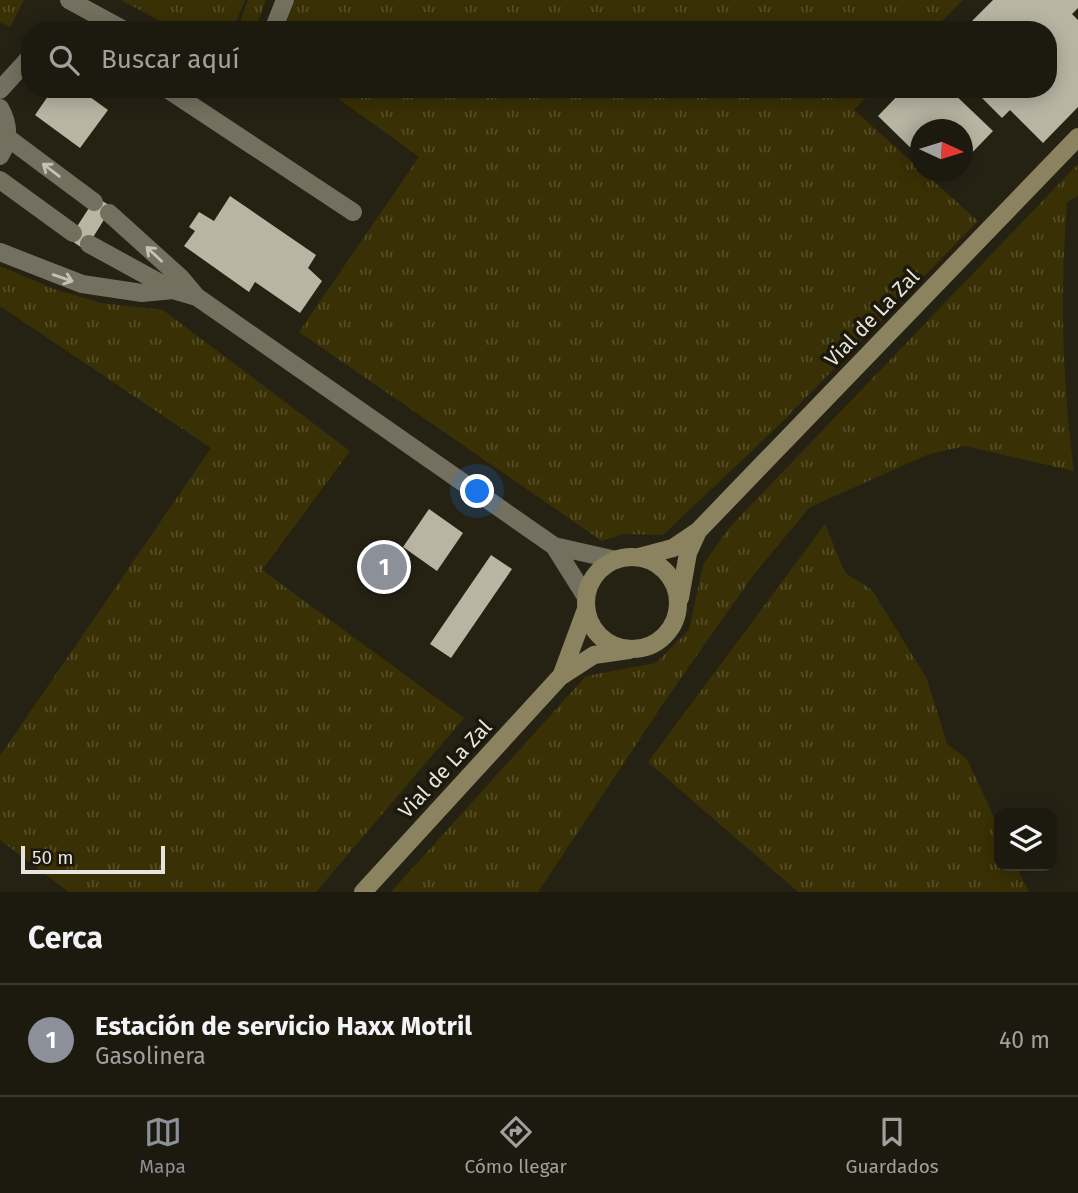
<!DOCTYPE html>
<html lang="es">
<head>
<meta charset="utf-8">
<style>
  body { margin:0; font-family:"Fira Sans",sans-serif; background:#252318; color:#f1f3f6 }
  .controls { position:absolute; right:21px; bottom:21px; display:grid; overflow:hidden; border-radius:14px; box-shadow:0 4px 18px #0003 }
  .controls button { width:63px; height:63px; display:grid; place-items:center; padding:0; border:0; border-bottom:2px solid #3a382f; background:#1c1a0f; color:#f1f3f6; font:35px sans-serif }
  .compass { position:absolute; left:910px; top:119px; width:63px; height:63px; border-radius:50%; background:#1c1a0f; box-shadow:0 4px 18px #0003; rotate:94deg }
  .scale { position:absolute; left:21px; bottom:18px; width:144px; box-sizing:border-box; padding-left:7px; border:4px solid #e7e4db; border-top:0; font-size:19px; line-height:24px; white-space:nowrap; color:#e7e4db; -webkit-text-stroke:5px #1c180b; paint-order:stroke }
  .you { position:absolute; left:478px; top:492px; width:24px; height:24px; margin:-18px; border:5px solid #fff; border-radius:50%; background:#1a73e8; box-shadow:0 0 0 10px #1a73e833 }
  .badge { display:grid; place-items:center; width:46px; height:46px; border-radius:50%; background:#8c9099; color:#fff; font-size:23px; font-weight:700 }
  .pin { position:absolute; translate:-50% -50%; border:4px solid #fff; box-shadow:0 2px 7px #0006 }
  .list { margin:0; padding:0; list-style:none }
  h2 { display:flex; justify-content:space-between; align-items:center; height:91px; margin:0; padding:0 28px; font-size:30px }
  h2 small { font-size:23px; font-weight:400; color:#a0a19e }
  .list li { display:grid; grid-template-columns:46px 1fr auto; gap:21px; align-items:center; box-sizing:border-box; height:112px; padding:0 28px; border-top:2px solid #3a382f }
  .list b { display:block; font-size:26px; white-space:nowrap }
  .list p { margin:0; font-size:23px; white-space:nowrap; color:#a0a19e }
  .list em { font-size:23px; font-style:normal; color:#a0a19e }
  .icon { flex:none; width:38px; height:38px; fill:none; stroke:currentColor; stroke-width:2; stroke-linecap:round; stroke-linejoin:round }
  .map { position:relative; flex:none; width:1078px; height:892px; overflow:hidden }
  .search { position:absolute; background:#1c1a0f; box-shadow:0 4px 18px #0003; left:21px; right:21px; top:21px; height:77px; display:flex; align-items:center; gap:18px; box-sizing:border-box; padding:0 24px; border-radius:28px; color:#a0a19e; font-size:26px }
  .sheet { height:203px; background:#1c1a0f }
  nav { display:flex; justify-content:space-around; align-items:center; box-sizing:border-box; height:98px; border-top:2px solid #3a382f; background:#1c1a0f; font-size:19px; color:#a0a19e }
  nav a { display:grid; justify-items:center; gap:4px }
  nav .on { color:#8c9099 }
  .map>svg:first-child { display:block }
</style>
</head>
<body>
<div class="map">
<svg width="1078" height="892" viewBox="0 0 1078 892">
  <defs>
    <pattern id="grass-tufts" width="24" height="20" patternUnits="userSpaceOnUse" patternTransform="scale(1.75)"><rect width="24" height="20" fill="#3a3005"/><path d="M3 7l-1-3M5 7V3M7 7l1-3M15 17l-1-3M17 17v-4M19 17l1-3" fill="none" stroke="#564e29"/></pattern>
  </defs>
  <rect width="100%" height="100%" fill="#252214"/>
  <path fill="url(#grass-tufts)" d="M0 0H24L10 27 0 22Z
    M121 0H245L233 30H177Z
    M248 0H266L255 30H237Z
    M295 0H963L933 30H284Z
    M325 89H874L854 110 978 221 780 424 663 535 623 534 602 541 299 332 419 157Z
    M1078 164V196L1067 202C1060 293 1062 381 1074 471L965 446 929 454 810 507 755 573 669 695 538 892H391L586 676 656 663 689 630 703 565 728 529Z
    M0 266 54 289 101 303 163 310 350 451 262 570 464 718 316 892H69L0 840V756L211 448 0 306Z
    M825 524 845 573 872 590 927 679 947 744 967 759 999 828V866H1016L1029 892H798L648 762Z"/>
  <path fill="#b9b5a3" d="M993 0H1078V8L1072 14 1078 20V107L1043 143 1010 110 1002 118 973 89H1048V30H963Z
    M53 89H79L108 110 80 148 35 115Z
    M904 89H949L993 131 962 163V130H920V157L878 116Z
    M936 172H954L945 181Z
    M230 196 316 255 308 268 322 281 300 313 255 282 249 292 184 246 195 231 189 227 199 212 214 221Z
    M96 197 112 207 85 250 69 239Z
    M429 509 463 533 437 571 403 547Z
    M491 555 512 569 451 658 430 644Z"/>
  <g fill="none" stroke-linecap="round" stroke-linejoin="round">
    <path stroke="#74705f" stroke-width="18" d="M69 0 124 30
      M273 30 285 0
      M167 89 353 212
      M0 90 30 57
      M0 108C9 124 10 140 0 156
      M8 138 94 202
      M0 180 73 233
      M109 213 181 278 197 297 554 546 586 597
      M89 244 173 290
      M0 252 82 284 142 293 173 290 197 297
      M554 546 616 560"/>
    <path stroke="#8b8360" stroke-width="18" d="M586 603a46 46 0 1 1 92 0a46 46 0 1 1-92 0Z
      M639 557 673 548 698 531 1078 137
      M680 598 688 553 698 531
      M562 674 586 609
      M363 892 560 677 594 655 629 650"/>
  </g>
  <defs><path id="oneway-shaft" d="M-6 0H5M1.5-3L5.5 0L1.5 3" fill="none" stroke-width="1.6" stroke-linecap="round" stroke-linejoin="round" transform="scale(1.75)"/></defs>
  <g stroke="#c4c1b6">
    <use href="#oneway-shaft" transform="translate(51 170) rotate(-143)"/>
    <use href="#oneway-shaft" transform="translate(154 254) rotate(-137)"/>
    <use href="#oneway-shaft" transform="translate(63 278) rotate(19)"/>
  </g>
  <g text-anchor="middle" stroke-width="7" stroke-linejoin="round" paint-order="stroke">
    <g font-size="21" fill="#e7e4db" stroke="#1c180b">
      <text transform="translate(872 318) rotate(-46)" y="7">Vial de La Zal</text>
      <text transform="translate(445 769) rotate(-47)" y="7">Vial de La Zal</text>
    </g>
  </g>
</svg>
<div class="controls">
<button><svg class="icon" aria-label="layers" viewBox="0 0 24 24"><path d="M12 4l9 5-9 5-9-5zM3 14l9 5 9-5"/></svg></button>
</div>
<svg class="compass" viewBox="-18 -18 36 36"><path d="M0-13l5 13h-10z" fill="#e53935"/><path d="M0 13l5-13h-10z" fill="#a0a19e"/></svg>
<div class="scale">50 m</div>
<div class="you"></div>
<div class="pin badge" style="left:384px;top:567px">1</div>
<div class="search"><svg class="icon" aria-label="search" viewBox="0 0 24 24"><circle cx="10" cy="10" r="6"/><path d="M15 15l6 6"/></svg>Buscar aquí</div>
</div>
<section class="sheet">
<h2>Cerca<small></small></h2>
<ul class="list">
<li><span class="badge">1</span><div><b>Estación de servicio Haxx Motril</b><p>Gasolinera</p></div><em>40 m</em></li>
</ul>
</section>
<nav>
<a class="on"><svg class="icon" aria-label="map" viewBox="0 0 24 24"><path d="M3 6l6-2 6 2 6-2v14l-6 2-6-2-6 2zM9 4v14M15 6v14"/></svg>Mapa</a>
<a><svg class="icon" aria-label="directions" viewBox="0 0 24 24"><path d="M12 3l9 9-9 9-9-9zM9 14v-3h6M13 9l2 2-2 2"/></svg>Cómo llegar</a>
<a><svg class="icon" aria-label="saved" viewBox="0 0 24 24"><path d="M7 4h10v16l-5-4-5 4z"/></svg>Guardados</a>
</nav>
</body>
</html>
